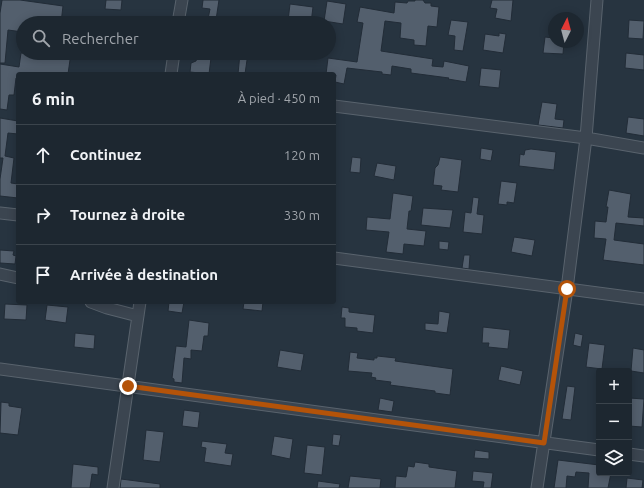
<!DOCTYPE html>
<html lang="fr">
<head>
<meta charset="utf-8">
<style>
  body { margin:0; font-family:Ubuntu,sans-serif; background:#2a333c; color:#f1f3f6 }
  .controls { position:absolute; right:12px; bottom:12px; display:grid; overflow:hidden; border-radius:4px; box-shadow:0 2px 10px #0003 }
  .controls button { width:36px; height:36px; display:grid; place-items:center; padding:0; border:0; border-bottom:1px solid #3b444c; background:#1d2730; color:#f1f3f6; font:20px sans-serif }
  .compass { position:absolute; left:548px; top:12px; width:36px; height:36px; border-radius:50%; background:#1d2730; box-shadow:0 2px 10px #0003; rotate:6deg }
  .stop { position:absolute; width:12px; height:12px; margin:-9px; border:3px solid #b45309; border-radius:50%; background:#fff }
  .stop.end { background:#b45309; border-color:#fff; box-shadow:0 1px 4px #0008 }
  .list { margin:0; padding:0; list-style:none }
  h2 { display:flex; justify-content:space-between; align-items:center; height:52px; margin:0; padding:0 16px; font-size:17px }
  h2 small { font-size:13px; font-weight:400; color:#a0a5ab }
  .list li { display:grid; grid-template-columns:26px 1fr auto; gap:12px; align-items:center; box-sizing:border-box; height:60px; padding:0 16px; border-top:1px solid #3b444c }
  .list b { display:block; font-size:15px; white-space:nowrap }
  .list em { font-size:13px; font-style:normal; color:#a0a5ab }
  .icon { flex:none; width:22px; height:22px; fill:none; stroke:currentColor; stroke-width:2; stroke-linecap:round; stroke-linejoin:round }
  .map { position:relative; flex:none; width:644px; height:488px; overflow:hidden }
  .search { position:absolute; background:#1d2730; box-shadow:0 2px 10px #0003; left:16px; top:16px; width:320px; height:44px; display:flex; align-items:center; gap:10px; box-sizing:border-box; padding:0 14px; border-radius:22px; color:#a0a5ab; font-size:15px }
  .panel { position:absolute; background:#1d2730; box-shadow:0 2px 10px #0003; left:16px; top:72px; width:320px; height:232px; border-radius:4px }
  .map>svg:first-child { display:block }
</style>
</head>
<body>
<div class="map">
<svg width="644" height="488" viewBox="0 0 644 488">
  <rect width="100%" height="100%" fill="#273440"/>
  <path fill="#535f6d" stroke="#222c37" d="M2 0H20L63 6 61 23H23V32L8 30 5 63H0V13Z
    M106 0H122L121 10 105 9Z
    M203 0H219L216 20 208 19 210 9 202 8Z
    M415 0H423L425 3H431V6L439 7 437 27 428 26 426 46 414 45V40L400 38 401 23 385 21 381 51 433 59 432 66 443 67 444 61 469 66 466 82 448 79 449 78 411 73V69L392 66 391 75 382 74V72L347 68 344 84 335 82 336 75 334 74H326L328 58 357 62 363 23 357 22 360 7 394 13 395 2 407 3 408 1H415Z
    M492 0H513L511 21 495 18 497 9 490 8Z
    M327 1 346 4 343 24 324 21Z
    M290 4 313 7 311 23 288 21Z
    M451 20 468 22 463 51 454 50 455 36 448 35Z
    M629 20 644 21 643 39 628 38Z
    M499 33 506 34 503 53 483 50 485 34 499 36Z
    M545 37 554 38V42H564L563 54 543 53Z
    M21 53H71L68 74H18V78H16L14 95H9L7 110 0 109V64L19 67Z
    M240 53H248L245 74H238Z
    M626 53 644 55V70L625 68Z
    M203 57 211 58 209 74 190 72 191 63 196 61 197 58 203 59Z
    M481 68 501 70 499 88 479 86Z
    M542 102 557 104 555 119 564 120 563 128 538 125Z
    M628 117 644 119V136L626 133Z
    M0 118 18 121V134L8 133 5 156 14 158 11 183 18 184V198L0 196V179L3 158H0Z
    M481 148 493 150 491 161 480 159Z
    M531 149 556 152 554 170 519 166 520 154 524 155 525 150Z
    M352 157 361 158 360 173 350 172Z
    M440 157 462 160 458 192 441 190 442 186 433 185 435 168 438 165Z
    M377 163 396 166 394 180 374 176Z
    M501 181 517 183 514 203 507 202V205L498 204Z
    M609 190 631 194 628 217 644 218V226L616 223 614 240 644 244V265L603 260 606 239 594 238 595 221 606 222 608 207H606Z
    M393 193 413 196 411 211H409L407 229 426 231 424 246 404 244 403 254 386 252 389 232 366 230 367 217 390 219Z
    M473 197 479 198 477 214 484 215 482 234 463 232 465 212 471 213Z
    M423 208 453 210 450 228 421 225Z
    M514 237 535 240 532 256 511 252Z
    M439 241 449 242 448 250 439 249Z
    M0 250 14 251 13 255 16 256 15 264 0 263Z
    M464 255H470L469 269 462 268Z
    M169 302H184L182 313 168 311Z
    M244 302H263L262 311 243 309Z
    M5 304 27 305 26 320 4 319Z
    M47 305 68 307 66 323 45 320Z
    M342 307 349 308V312L375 315 373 333 357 331V328L345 327V318H341Z
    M439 311 450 313 447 333 425 330V323L438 324Z
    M189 320 209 323 208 336H204L202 351 191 350V359L184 358 182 383 174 382V379L172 378 176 346 186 347Z
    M483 327 510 330 508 349 488 347 489 343H482Z
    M75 333 95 335 94 349 74 347Z
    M575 333 583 335 581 347 573 345Z
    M589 343 605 345 602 369 586 367Z
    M633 348 644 350V373L631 371Z
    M280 350 304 354 301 371 277 367Z
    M350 352 358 353 357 358 374 360V358H377V356L396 358 395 361 453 369 450 395 435 393V391L390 385 391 382 375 380 376 378 371 377 372 373 348 371Z
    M501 366 523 371 520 385 498 380Z
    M567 386 575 387 571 420 562 419Z
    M380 398 394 401 392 412 378 410Z
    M629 398 644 399 642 427 629 426Z
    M1 402 9 403V406L22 408 18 435 0 433Z
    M184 410 200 412 198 428 182 426Z
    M146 430 164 432 160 462 143 460Z
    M333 434 341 435 339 446 332 445Z
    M274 436 293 439 290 459 271 455Z
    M202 441 227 444 225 453 233 454 231 466 204 462 206 448 201 447Z
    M307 445 325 447 322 475 304 473Z
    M475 450 489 452V459L474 458Z
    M558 460 599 465 598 473H611L608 488H588L589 473 576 472 575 477 567 476 566 488H554Z
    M415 462 429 464V467L457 471 455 488H395L396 476 406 477 408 466 414 467Z
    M73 464 98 467V475L92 474 90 488H71Z
    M473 471 493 473 491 488H483L484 482 472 481Z
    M350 476 381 479 380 488H348Z
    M627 478 643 480 642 488H626Z
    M121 479 160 484V488H120Z
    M318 481 340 484 339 488H317Z"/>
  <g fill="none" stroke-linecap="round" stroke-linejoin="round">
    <defs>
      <path id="minor" d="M178 23 182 0
        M171 74 174 53
        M334 106 586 138 644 148
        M0 213 18 215
        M334 258 644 299
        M0 274 18 278
        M91 302 107 308 138 316
        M0 369 599 450
        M629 454 644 456
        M113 488 140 302
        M537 488 567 289 586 138 597 0"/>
    </defs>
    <use href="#minor" stroke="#59636d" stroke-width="13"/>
    <use href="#minor" stroke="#3b4550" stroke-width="11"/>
  </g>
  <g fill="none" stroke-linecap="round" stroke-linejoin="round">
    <path stroke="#b45309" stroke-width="5" d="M128 386 544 443 567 289"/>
  </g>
</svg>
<div class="controls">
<button>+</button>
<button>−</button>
<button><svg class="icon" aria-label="layers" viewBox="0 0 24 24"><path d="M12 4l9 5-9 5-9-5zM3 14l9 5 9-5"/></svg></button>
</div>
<svg class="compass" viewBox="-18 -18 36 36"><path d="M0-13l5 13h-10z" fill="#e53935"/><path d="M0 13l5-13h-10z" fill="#a0a5ab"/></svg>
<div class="stop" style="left:567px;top:289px"></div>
<div class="stop end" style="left:128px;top:386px"></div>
<div class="search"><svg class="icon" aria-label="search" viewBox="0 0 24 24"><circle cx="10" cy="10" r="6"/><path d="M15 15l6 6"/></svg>Rechercher</div>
<section class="panel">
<h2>6 min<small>À pied · 450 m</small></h2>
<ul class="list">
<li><svg class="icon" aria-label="ahead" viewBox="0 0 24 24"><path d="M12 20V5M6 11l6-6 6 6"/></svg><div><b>Continuez</b></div><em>120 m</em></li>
<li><svg class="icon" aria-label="right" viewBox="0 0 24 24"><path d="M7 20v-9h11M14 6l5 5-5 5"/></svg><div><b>Tournez à droite</b></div><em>330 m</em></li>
<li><svg class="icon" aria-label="arrive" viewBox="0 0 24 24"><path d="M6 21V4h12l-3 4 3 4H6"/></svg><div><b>Arrivée à destination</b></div></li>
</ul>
</section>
</div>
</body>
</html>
